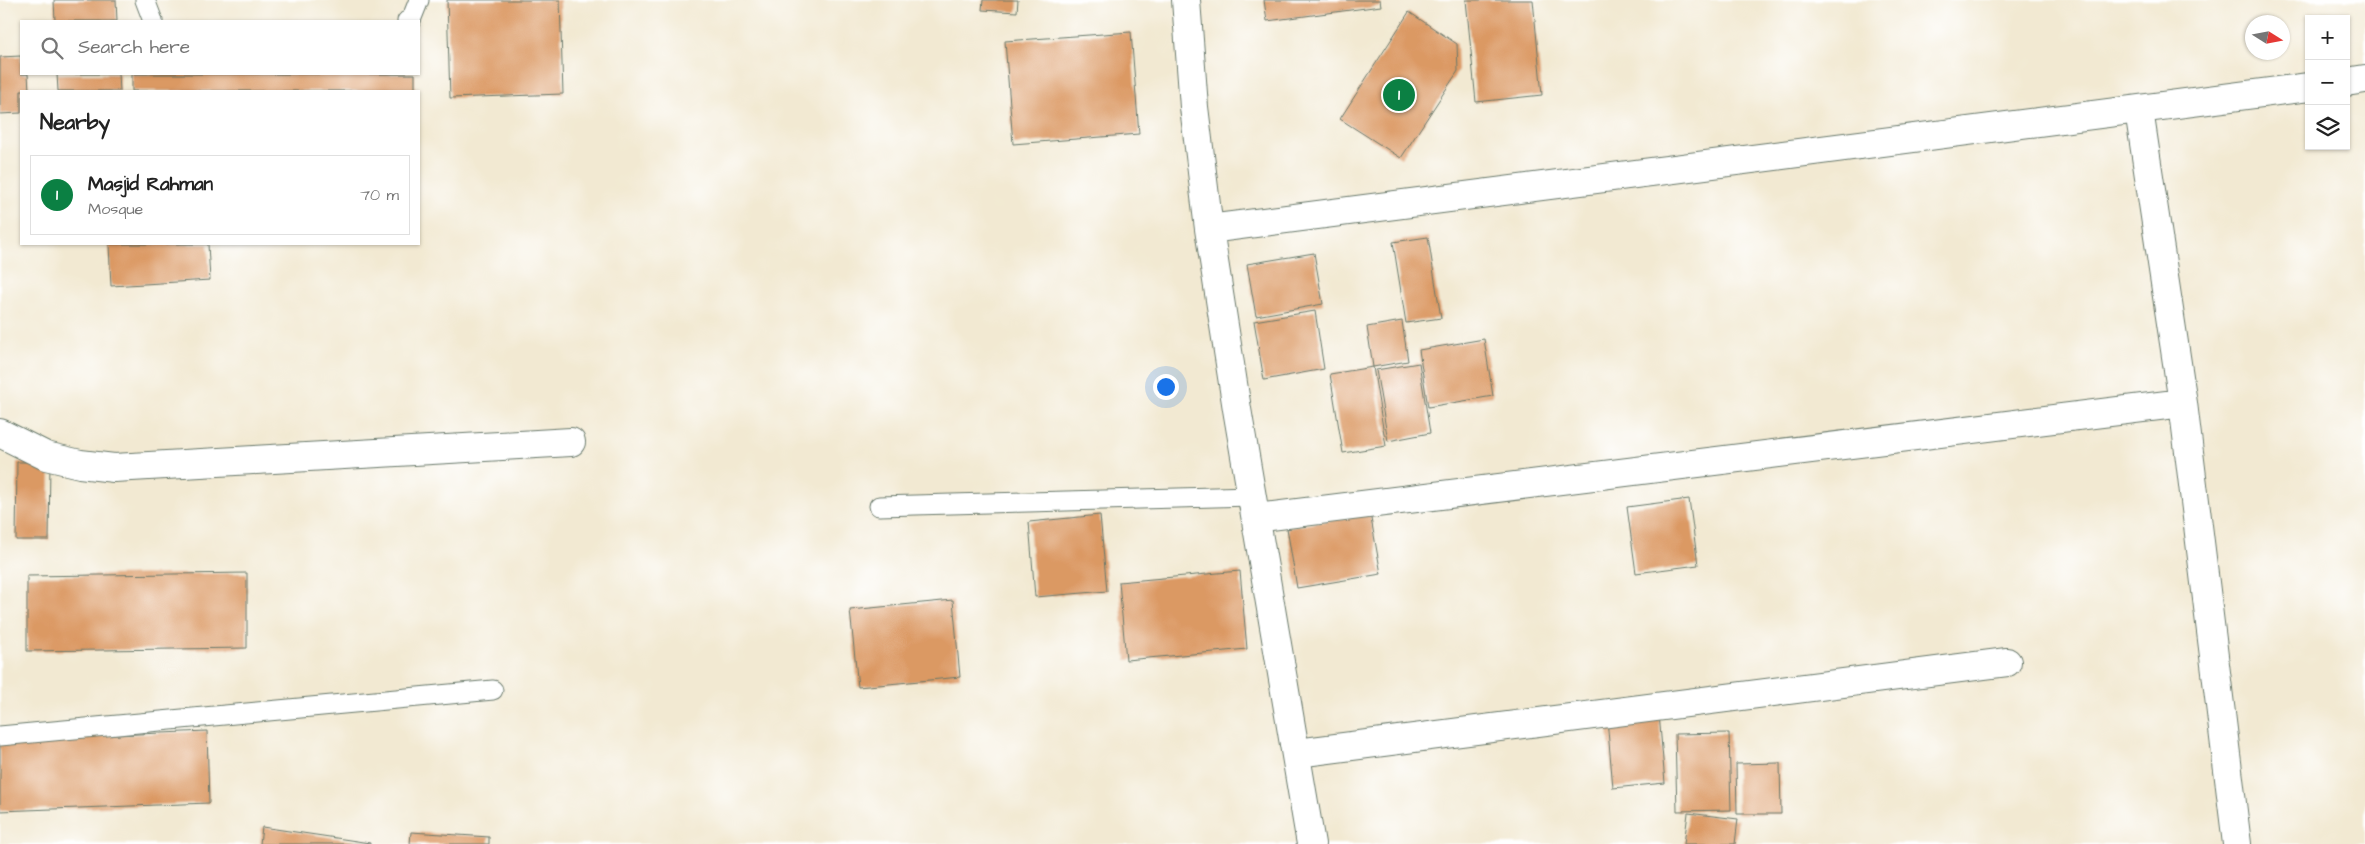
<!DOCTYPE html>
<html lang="en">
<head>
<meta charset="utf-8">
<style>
  body { margin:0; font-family:"Architects Daughter",sans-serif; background:#f2f2f2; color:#222 }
  .controls { position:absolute; right:15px; top:15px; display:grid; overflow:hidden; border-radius:0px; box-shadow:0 1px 4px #0004 }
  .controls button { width:45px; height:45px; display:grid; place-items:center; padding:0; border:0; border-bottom:1px solid #e0e0e0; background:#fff; color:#222; font:25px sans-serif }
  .compass { position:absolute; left:2245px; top:15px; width:45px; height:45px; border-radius:50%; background:#fff; box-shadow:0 1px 4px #0004; rotate:101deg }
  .you { position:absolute; left:1165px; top:386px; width:18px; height:18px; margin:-12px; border:4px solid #fff; border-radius:50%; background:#1a73e8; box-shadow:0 0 0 8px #1a73e833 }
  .badge { display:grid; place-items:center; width:32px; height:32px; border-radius:50%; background:#0b8043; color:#fff; font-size:16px; font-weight:700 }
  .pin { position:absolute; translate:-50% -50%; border:2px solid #fff; box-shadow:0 1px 5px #0006 }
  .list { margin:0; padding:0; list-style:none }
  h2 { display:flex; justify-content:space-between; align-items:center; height:65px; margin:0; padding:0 20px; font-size:21px }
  h2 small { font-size:16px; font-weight:400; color:#767676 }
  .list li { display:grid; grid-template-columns:32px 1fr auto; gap:15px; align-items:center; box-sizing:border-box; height:80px; margin:0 10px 10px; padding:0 10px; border:1px solid #e0e0e0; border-radius:0px }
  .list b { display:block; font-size:19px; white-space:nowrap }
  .list p { margin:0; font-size:16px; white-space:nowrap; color:#767676 }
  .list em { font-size:16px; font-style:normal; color:#767676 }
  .icon { flex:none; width:28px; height:28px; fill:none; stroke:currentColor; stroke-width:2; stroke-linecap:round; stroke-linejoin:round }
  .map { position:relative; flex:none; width:2365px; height:844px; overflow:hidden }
  .search { position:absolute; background:#fff; box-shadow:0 1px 4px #0004; left:20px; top:20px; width:400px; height:55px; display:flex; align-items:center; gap:12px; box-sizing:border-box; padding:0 18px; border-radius:0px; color:#767676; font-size:19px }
  .panel { position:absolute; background:#fff; box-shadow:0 1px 4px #0004; left:20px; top:90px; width:400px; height:155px; border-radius:0px }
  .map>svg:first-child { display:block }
</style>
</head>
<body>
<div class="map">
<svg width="2365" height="844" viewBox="0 0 2365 844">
  <rect width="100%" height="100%" fill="#fff"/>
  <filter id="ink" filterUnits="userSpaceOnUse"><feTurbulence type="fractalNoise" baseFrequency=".02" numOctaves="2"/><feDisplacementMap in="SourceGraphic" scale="10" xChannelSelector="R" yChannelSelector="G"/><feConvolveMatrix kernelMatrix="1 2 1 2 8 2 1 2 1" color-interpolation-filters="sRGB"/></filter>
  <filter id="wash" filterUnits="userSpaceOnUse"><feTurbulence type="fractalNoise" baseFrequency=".0096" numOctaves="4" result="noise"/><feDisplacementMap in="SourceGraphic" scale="20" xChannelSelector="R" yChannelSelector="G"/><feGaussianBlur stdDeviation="1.12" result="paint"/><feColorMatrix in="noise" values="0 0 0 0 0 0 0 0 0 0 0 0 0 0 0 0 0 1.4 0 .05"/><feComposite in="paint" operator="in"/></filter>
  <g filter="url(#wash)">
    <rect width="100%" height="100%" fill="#f2e9d2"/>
    <g id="blocks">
      <path fill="#db9964" d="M54 0H116L117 21H55Z
        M447 0H560L563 94 450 98Z
        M983 0H1018L1017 12 982 10Z
        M1264 0H1380L1381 6 1267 21Z
        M1466 0H1533L1542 95 1476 102Z
        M1409 12 1457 44 1458 71 1401 158 1340 119Z
        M1131 32 1139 134 1013 144 1005 41Z
        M21 56V74H28L29 91H21V113L0 114V57Z
        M57 74H119L120 91H58Z
        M132 74H415V91H132Z
        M1428 237 1441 318 1406 323 1393 242Z
        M109 244H208L210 280 111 286Z
        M1314 253 1323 304 1256 316 1247 264Z
        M1315 311 1324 369 1264 380 1254 321Z
        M1402 321 1408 361 1373 367 1367 327Z
        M1484 339 1493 396 1428 407 1419 350Z
        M1419 363 1430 433 1388 441 1376 370Z
        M1373 367 1386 446 1343 453 1330 374Z
        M17 462H50L49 540H16Z
        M1689 499 1698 565 1636 573 1627 507Z
        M1370 513 1381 574 1297 588 1287 528Z
        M1100 515 1107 591 1035 597 1029 522Z
        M1240 571 1247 649 1126 660 1119 582Z
        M247 573V648L27 651V576Z
        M953 600 960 677 858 687 850 610Z
        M1659 714 1665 783 1613 788 1607 719Z
        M207 731 209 803 0 811V740Z
        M1729 733 1731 810 1677 811 1675 734Z
        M1780 763 1781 814H1737L1736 764Z
        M1688 813 1738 819 1735 844H1684Z
        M262 827 370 843V844H260Z
        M411 832 489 837V844H410Z"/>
    </g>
  </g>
  <g filter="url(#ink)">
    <use href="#blocks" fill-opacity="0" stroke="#69796b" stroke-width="1"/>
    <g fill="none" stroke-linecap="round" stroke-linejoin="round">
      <defs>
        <path id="lane" d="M145 0 153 21
          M407 21 411 20 419 0
          M879 506 1252 496
          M0 736 493 690"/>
        <path id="street" d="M2139 110 2183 403 2237 844
          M0 433 46 456 80 464 114 468 571 442
          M1256 518 2183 403
          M1297 753 2007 662"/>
        <path id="secondary" d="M1186 0 1194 107 1209 229 1237 409 1311 844
          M2346 82 2365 79
          M1209 229 2309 87"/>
      </defs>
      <use href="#lane" stroke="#69796b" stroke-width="21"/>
      <use href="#street" stroke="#69796b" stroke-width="30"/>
      <use href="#secondary" stroke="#69796b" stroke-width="30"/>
      <use href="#lane" stroke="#fff" stroke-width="19"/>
      <use href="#street" stroke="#fff" stroke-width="28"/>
      <use href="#secondary" stroke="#fff" stroke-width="28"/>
    </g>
  </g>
</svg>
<div class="controls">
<button>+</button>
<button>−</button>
<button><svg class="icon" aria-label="layers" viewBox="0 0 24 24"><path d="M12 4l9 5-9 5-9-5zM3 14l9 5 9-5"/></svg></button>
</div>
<svg class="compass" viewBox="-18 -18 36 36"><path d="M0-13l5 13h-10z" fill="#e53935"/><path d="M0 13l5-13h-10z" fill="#767676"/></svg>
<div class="you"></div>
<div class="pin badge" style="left:1399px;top:95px">1</div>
<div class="search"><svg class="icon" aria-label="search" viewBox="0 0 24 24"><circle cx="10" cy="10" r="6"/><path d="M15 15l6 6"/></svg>Search here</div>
<section class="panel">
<h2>Nearby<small></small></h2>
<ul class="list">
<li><span class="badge">1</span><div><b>Masjid Rahman</b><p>Mosque</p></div><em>70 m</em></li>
</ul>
</section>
</div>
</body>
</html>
